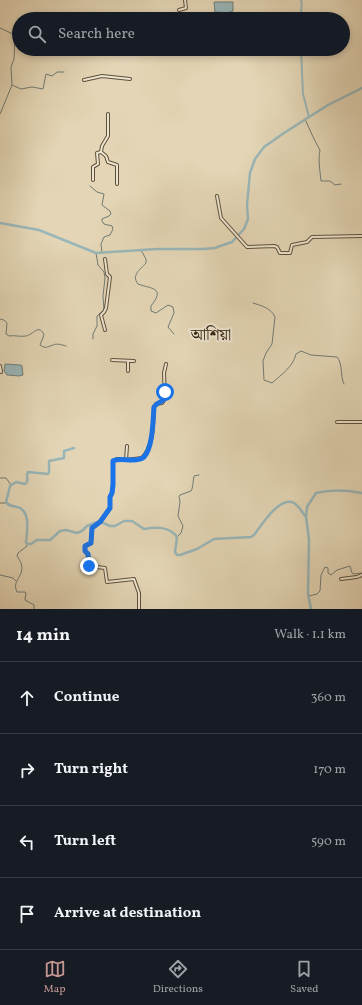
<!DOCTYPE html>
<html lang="en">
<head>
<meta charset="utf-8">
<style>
  body { margin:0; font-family:Vollkorn,"Noto Serif Bengali",serif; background:#20242c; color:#f1f3f6 }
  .stop { position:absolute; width:12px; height:12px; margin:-9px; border:3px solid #1a73e8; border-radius:50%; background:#fff }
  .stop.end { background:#1a73e8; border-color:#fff; box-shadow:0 1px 4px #0008 }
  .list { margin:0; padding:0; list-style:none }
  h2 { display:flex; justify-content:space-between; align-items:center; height:52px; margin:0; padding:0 16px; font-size:17px }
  h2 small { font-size:13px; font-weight:400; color:#9ea1a6 }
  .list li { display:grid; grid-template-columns:26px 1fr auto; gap:12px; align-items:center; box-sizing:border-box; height:72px; padding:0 16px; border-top:1px solid #363941 }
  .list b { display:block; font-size:15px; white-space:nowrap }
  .list em { font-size:13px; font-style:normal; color:#9ea1a6 }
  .icon { flex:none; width:22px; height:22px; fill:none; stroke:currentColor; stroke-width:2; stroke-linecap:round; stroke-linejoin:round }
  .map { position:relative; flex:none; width:362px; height:609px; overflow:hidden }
  .search { position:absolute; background:#171b24; box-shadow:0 2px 6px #0003; left:12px; right:12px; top:12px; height:44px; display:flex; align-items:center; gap:10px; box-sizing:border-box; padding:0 14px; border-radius:22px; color:#9ea1a6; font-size:15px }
  .sheet { height:340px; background:#171b24 }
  nav { display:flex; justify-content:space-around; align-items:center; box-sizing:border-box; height:56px; border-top:1px solid #363941; background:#171b24; font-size:11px; color:#9ea1a6 }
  nav a { display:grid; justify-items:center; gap:2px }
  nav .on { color:#c59692 }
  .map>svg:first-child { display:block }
</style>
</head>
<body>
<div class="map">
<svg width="362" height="609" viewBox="0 0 362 609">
  <rect width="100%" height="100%" fill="#e3d5b5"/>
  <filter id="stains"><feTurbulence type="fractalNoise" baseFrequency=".005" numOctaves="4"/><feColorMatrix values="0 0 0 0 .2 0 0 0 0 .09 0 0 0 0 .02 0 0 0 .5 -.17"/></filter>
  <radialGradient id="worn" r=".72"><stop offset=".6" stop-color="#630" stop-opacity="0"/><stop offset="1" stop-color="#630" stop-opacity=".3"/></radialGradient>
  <path fill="#99b6b8" stroke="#707c76" d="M214 2H233V11L228 13 215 12Z
    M5 364 21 365 22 366 23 375 19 376 7 375 4 371Z"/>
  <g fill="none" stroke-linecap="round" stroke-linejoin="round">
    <path stroke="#707c76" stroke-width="1" d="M0 28 15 35V37L14 59 11 67 12 85 0 114
      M12 85 21 89 32 87 43 89 46 74 52 76 57 72H64
      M305 119C310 130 314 140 320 150 318 159 320 171 321 181H330L335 185 341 184
      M90 186 97 192 104 194 102 205 110 211 111 214 109 216 102 219V221L104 224 112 226 113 229 110 235 104 237 101 244 102 253
      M141 250 146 259V263C140 270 131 275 138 284 151 289 166 287 151 306V311L156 313 168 305 173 307 174 313 168 327 174 334
      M253 303C262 306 271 308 275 317L272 344 266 353 263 361 264 380 272 383C282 374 293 367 296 354L301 351 311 355 337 357C343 364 340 376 344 384
      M0 319 4 320 7 323 6 334 9 336C15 335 20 337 26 336 33 335 39 323 44 335L40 345C46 349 47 347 53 345 57 343 62 345 66 346
      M93 339V334L97 326V316L104 310 103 296 105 278 104 272 98 265 96 253
      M0 478H6L11 485
      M0 503H6
      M177 537 181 533 183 526 178 516 180 502 179 496 180 495 191 491C193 488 193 481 194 476L199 475
      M27 544V546L18 553 17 556C31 575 10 578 17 592H25L26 593 25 600 34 605V609
      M0 575 13 578 16 581
      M309 596 317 594 320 591 321 575 325 567 328 568V573L331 575 337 570 350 566 352 573 354 574 362 573"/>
    <path stroke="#99b6b8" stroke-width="2" d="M301 19C300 12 303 6 301 0
      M301 49 303 94 309 117"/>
    <path stroke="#99b6b8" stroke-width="2.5" d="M0 223 39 230 96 253 157 249H204L215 248 223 245 232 242 244 229 248 219 247 205 250 173 255 159 264 147 284 133 328 105 362 88
      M74 448 64 451V458L49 461V472L48 474 28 472 27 475C27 479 29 482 25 484L16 482 10 486 6 502C9 507 12 505 17 507 31 510 27 532 26 542L27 544H31L37 540H50L60 531 66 530 77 533 82 531 87 526 97 522H101L110 526H115L124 521H132L144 529C156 527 169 526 177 537L175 552 177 555H180L197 549 214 539 251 537 254 535C261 526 280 495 294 503 299 506 302 512 306 517
      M311 609 308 594 309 540 306 517 307 507 316 493C332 489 346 490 362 493"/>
    <defs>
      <path id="minor" d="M179 10 186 8 185 0
        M84 80 102 76 130 79
        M108 114V136L102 146 101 152 106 156 108 162 117 165V184
        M93 180V167L98 164 97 153 101 152
        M217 196 221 218 247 247 274 246 277 247 280 253H290L292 245 307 242 312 237 362 236
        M105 330 101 315 104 312 106 308 110 277 107 274 105 259
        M112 360 134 361
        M0 366 1 372
        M128 371V361
        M337 422H362
        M127 446 126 460 117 459 113 461V485L112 493 110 497V508L100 522 92 528 91 543 85 546V551L88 554 89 566 105 568 107 582 134 579 139 593V609
        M126 460 142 458C154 446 153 423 154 407L156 404 162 403 165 399 164 373 166 364
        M341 579 357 577 362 575"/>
    </defs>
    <use href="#minor" stroke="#5f503b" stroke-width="4"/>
    <use href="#minor" stroke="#ede4cf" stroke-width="2"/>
  </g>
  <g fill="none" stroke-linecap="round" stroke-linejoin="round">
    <path stroke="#1a73e8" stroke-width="5" d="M89 566 88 554 85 551V546L91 543 92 528 100 522 110 508V497L112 493 113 485V461C118 458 125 460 132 460 136 460 141 460 144 457 153 447 153 420 154 407 159 399 164 406 165 392"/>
  </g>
  <g text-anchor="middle" stroke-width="4" stroke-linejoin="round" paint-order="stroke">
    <g font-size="16" fill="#332412" stroke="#ede4cf">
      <text x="211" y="340">আশিয়া</text>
    </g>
  </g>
  <rect width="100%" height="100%" filter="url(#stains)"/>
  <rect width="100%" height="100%" fill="url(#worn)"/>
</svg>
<div class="stop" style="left:165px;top:392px"></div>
<div class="stop end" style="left:89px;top:566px"></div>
<div class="search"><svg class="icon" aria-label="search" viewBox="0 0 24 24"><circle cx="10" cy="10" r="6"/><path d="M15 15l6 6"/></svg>Search here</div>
</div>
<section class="sheet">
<h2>14 min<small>Walk · 1.1 km</small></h2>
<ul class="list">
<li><svg class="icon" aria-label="ahead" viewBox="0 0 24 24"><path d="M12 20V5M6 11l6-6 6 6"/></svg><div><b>Continue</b></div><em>360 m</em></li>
<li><svg class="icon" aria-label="right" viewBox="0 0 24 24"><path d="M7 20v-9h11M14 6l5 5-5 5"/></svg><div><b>Turn right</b></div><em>170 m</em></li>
<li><svg class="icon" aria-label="left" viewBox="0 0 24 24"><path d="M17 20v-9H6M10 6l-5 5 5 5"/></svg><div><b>Turn left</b></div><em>590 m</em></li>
<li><svg class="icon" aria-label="arrive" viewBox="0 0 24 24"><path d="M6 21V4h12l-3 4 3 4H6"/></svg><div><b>Arrive at destination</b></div></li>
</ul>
</section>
<nav>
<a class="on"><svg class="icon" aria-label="map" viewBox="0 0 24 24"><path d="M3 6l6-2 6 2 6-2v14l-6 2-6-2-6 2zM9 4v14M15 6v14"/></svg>Map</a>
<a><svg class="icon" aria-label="directions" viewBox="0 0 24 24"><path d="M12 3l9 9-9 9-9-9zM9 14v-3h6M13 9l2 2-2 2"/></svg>Directions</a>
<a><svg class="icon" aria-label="saved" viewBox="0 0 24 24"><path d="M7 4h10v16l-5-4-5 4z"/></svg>Saved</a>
</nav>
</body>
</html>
